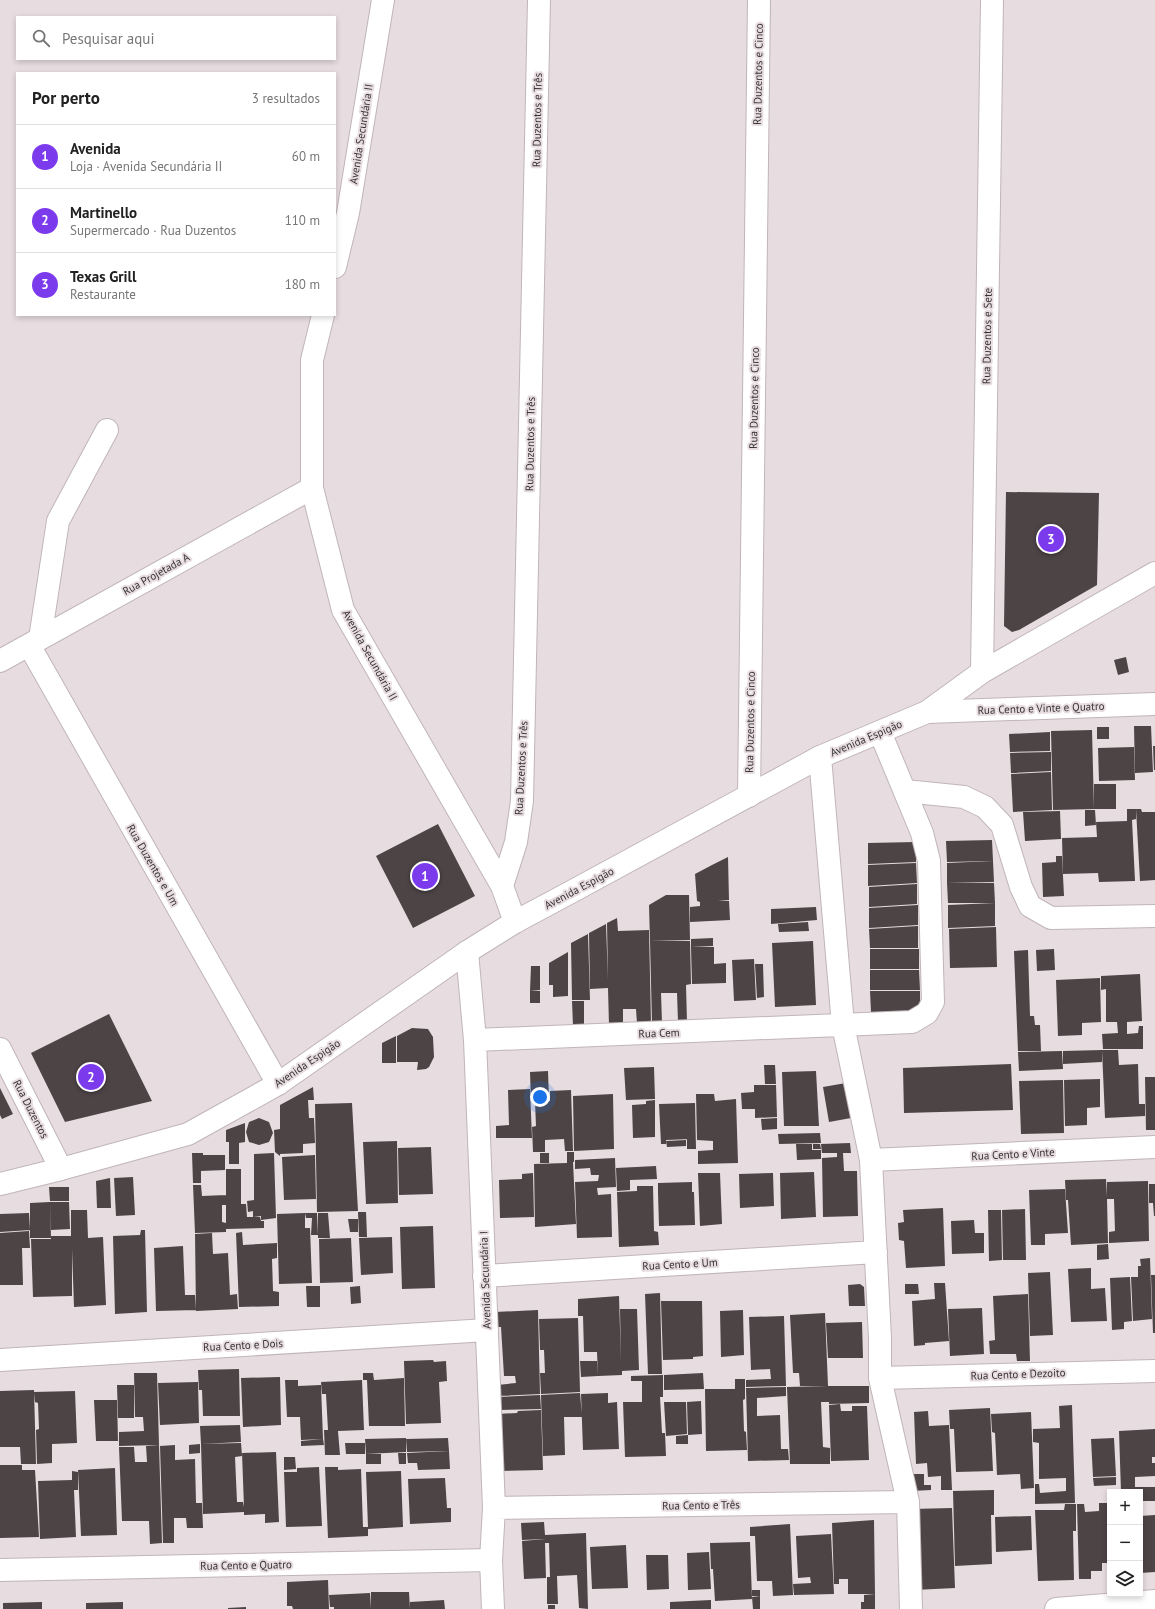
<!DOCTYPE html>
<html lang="pt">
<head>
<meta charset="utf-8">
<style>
  body { margin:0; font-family:"PT Sans",sans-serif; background:#f6f6f6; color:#222 }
  .controls { position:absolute; right:12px; bottom:12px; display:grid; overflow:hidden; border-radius:0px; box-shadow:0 2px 6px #0003 }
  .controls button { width:36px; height:36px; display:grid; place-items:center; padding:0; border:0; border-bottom:1px solid #e0e0e0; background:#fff; color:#222; font:20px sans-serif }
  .you { position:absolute; left:540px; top:1097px; width:14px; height:14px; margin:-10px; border:3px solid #fff; border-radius:50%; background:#1a73e8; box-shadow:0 0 0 6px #1a73e833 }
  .badge { display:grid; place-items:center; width:26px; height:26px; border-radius:50%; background:#7c3aed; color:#fff; font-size:13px; font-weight:700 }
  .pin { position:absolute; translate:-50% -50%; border:2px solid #fff; box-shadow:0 1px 4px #0006 }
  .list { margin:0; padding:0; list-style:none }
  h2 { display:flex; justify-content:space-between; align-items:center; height:52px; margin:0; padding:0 16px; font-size:17px }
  h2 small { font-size:13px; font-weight:400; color:#767676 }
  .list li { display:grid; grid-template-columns:26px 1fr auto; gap:12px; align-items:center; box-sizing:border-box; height:64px; padding:0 16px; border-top:1px solid #e0e0e0 }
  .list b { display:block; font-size:15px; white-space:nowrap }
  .list p { margin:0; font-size:13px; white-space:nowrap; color:#767676 }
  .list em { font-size:13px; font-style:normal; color:#767676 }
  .icon { flex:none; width:22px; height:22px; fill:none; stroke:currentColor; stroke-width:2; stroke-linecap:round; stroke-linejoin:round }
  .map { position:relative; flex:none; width:1155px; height:1609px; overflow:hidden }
  .search { position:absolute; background:#fff; box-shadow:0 2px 6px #0003; left:16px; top:16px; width:320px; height:44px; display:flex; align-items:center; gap:10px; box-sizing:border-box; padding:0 14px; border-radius:0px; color:#767676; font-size:15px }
  .panel { position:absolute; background:#fff; box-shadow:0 2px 6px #0003; left:16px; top:72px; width:320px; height:244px; border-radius:0px }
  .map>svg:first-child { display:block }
</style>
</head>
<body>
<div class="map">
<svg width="1155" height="1609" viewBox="0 0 1155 1609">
  <rect width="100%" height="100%" fill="#e7dcdf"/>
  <path fill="#4d4446" d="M1006 492 1099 493 1097 585 1019 630 1012 632 1004 626Z
    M1126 657 1129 672 1118 675 1114 660Z
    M1134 726H1151L1153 772 1135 773Z
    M1097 727H1109V739H1097Z
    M1092 730 1094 809 1053 810 1051 731Z
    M1050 732V751L1010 752 1009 734Z
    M1153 746H1155V770H1154Z
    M1134 747 1135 780 1099 781 1098 748Z
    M1051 752V771L1011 773 1010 753Z
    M1051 772 1052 810 1013 812 1011 774Z
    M1094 784H1116V809H1094Z
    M1127 809H1136V819L1132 820 1135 881 1099 882 1098 873 1063 874 1062 838 1097 837 1096 822 1127 821Z
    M1136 809H1141L1142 812H1155V880L1140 881Z
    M1085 810H1095L1096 825 1085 826Z
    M1060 811 1061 839 1025 841 1023 812Z
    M438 824 475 896 413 928 376 856Z
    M992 840 993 861 947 862 946 841Z
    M916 842V862L868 864V843Z
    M1056 856H1062L1064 896 1043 897 1042 863 1056 862Z
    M728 857 729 900 718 901H729L730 920 690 922V907L700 906V902L697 901 695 874 712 865 714 901 712 865Z
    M993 861 994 882 947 883V863Z
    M916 863 917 883 868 886V865Z
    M947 883H994L995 903H948Z
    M917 884V904L869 907V887Z
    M666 895H689L690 940 650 941 649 905Z
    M995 903V926L948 928V905Z
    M918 905V925L869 928V908Z
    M816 907 817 920 771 924V909Z
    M617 918 618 931 649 930 651 1023 637 1024 636 1009H623V1024L609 1025 608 988 590 989 589 933 606 924 608 980 607 923Z
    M808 922 809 931 779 932 778 924Z
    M918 926V948H870L869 929Z
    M996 927 997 967 950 968 949 929Z
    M588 934 590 1000H572L571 943Z
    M713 938V946L691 947V939Z
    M650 941H690L691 984 686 985 687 1022H678L677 993H661L662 1023H652Z
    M813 941 816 1005 775 1007 772 943Z
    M691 947H714V964L726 963V983L692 984Z
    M870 949H919V969H870Z
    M1054 949 1055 970 1037 971 1036 950Z
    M1028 950 1030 1016H1034L1035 1025H1040L1041 1051H1018L1014 951Z
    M568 952V996L553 997V985H549V963Z
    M754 959 756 1000 734 1001 732 960Z
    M755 964H763L764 997 757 998Z
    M531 966H540V990L530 991Z
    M870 970H919L920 990H870Z
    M1140 974 1142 1021 1127 1022V1034L1138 1033 1139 1026H1143V1049H1103L1102 1034 1118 1033 1117 1022H1106V989L1101 990V976Z
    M1100 978 1101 1022 1082 1023V1035L1058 1036 1056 980Z
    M530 991H540V1003H530Z
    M870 991H920V1012H871Z
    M572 1001H584V1026H573Z
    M109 1014 152 1101 65 1122 31 1053Z
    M412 1028 428 1029 433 1037 434 1057 429 1067 426 1069 417 1070 418 1062H397V1036Z
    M396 1036V1063H382V1043Z
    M1102 1050V1062L1063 1064V1051Z
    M1102 1050H1118L1119 1065 1138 1064 1139 1104H1145V1116L1105 1118Z
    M1062 1051 1063 1069 1019 1071 1018 1052Z
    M1011 1064 1013 1110 904 1113 903 1068Z
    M764 1065H775L776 1084H765Z
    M654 1067 655 1099 626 1100 624 1068Z
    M548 1071 549 1100 531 1101 530 1072Z
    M816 1071 819 1126H784L782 1072Z
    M1145 1077H1155V1130H1146Z
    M1100 1079V1107L1087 1108V1125L1065 1126 1064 1080Z
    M1063 1080 1064 1133 1021 1134 1019 1081Z
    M846 1083 851 1118 829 1122 823 1087Z
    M754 1085H776L777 1117 755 1118V1109H742L741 1093 754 1092Z
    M313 1087 314 1100H308L309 1118H314L315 1143 303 1144V1153L280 1154V1156L275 1152 274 1130 280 1129V1105Z
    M0 1088 13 1114 2 1119 0 1115Z
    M530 1089 532 1138H496V1126L509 1125 508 1090Z
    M571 1090 573 1151H565L564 1139 545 1140V1152H533L532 1127 536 1126 535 1102 550 1101V1091Z
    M613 1094 614 1149 574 1151 573 1096Z
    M696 1094H714L715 1101 736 1099 738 1163 698 1164V1151L713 1150V1141L697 1140Z
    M655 1100V1137L633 1138 632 1105 646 1104V1101Z
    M352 1103 358 1211 317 1212 315 1104Z
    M695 1103 696 1149H687V1139H690L666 1140V1144H661L659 1104Z
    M259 1118 269 1122 273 1133 269 1142 259 1145 249 1142 246 1132 249 1122Z
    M777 1118V1129L762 1130 761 1119Z
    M245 1123V1142L239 1143V1164H229V1142H226V1130Z
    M820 1133 821 1143 779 1144 778 1134Z
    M686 1140V1146L667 1147 666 1141Z
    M397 1141 398 1203 366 1204 363 1142Z
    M850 1143 851 1153H843L844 1171H857L858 1216 823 1217 822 1158 837 1157V1153H822L821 1144Z
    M796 1144H812V1150H821V1159L797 1160Z
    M813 1144H820L821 1149H813Z
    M431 1147 433 1194 399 1195 398 1148Z
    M567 1152H574V1162H573L576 1224 535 1227 534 1164 567 1163Z
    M192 1153H203V1155H225V1170L201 1171V1183H193Z
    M274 1153 276 1218 261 1220V1216L253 1217V1211L248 1212 247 1201 254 1200V1154Z
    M540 1153H549V1163H540Z
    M315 1155 316 1199 284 1200 282 1157Z
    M615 1158 616 1187 597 1188 598 1195 611 1194 612 1237 577 1238 575 1182 598 1181 599 1175H591L590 1168 575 1169V1160Z
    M656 1166 657 1179 630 1180V1190L617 1191 616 1168Z
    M226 1169H241V1204H246L247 1217H260L261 1221H257H264V1228L226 1229Z
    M814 1172 816 1217 781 1219 780 1173Z
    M533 1173 534 1217 500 1218 499 1180 522 1179V1174Z
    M698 1173H720L722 1224 700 1226Z
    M773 1173 774 1206 740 1208 739 1174Z
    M133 1177 135 1215 116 1216 114 1178Z
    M110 1178 111 1208H97L96 1181Z
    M1106 1179 1107 1197V1182L1148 1181 1149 1241 1109 1243V1232L1115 1231 1114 1199H1107L1108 1243 1071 1245 1068 1200H1066L1065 1180Z
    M692 1182V1192H694L695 1225 659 1226 658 1193H673H658V1183Z
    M1149 1184H1155V1216H1154L1153 1203H1149Z
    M193 1185H201L202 1196 226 1195V1205H222V1222L226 1223V1232L195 1233Z
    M637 1186H653L654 1231 658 1232 659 1245 619 1247 617 1192 637 1191Z
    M49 1187H69V1201H50Z
    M1065 1189 1068 1233 1045 1234V1245H1031L1029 1190Z
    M50 1202H69L70 1229 51 1230Z
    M50 1202 51 1238H30V1203Z
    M943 1208 945 1266 906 1268 904 1241 899 1240 898 1223 904 1222 903 1210Z
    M1025 1209 1026 1260H1003L1002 1210Z
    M71 1210H87L88 1238 103 1237 106 1305 74 1307 72 1249V1296L33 1297 31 1239H51V1240V1236H71Z
    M988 1210H1001L1002 1260 989 1261Z
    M358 1212H366L367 1237H359Z
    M29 1213 30 1230 0 1232V1214Z
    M305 1213V1228H310L312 1283 279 1284 277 1214Z
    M305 1213H317L318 1235H311L312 1218H306Z
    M318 1213H328L330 1238H318Z
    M348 1219H358V1232H350Z
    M974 1220 975 1233H984V1253L952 1254 951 1221Z
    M433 1226 435 1288 402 1289 400 1227Z
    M141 1230H145L147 1312 115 1314 113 1236 140 1235Z
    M29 1231 30 1248H22L23 1285H0V1233Z
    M242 1232 243 1245 277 1243V1258L272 1259 273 1291 279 1292V1306L239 1307 236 1233Z
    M212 1233 213 1254 228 1253 230 1295 237 1294 238 1309 196 1311 195 1234Z
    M392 1237 393 1273 361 1275 359 1238Z
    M351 1238 353 1282 320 1283 319 1239Z
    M1108 1244 1109 1259 1097 1260V1245Z
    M183 1246 185 1295H195L196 1310 156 1311 154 1248Z
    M1150 1258 1152 1319 1133 1321 1131 1277H1138V1266H1141L1140 1259Z
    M1091 1268V1289L1105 1288 1107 1321 1071 1322 1068 1269Z
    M1050 1272 1053 1335 1030 1336 1028 1273Z
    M1151 1275H1155V1333H1153Z
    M1130 1277 1132 1321 1124 1322V1329L1112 1330 1110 1278Z
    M934 1283H945L949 1341 925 1343V1345L914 1346 912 1301 935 1299Z
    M860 1284 864 1287 865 1306H849L848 1285Z
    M905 1284H918L919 1294H905Z
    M306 1286H320V1307H307Z
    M360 1286 361 1303 351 1304 350 1287Z
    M660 1293 662 1374H648L645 1294Z
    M1028 1294 1030 1361H1017L1016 1354H990L989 1341 995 1340 993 1296Z
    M619 1296 621 1362 620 1309H637L639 1370 622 1371V1375L598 1376 597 1352H584L583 1316H578V1299Z
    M661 1301H702L703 1356 693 1357V1359L663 1360Z
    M982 1308 984 1354 950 1356 948 1309Z
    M538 1310 540 1394 497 1396V1385L516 1383 515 1376H504L501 1327H495V1312Z
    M743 1310 744 1355 721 1357 720 1311Z
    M825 1313 828 1386H800L799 1373H793L790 1315Z
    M784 1316 786 1386 746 1387V1380L771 1379 770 1369 751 1370 749 1317Z
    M578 1318 580 1392 541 1394 540 1373H545L544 1350H540L539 1319Z
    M862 1322 863 1358H828L826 1323Z
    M433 1360 434 1362 446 1361 447 1381 439 1382 441 1423 406 1424 404 1361Z
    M580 1361H597L598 1376 581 1377Z
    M239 1369 240 1416H203L202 1390H199L198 1370Z
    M134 1373H157L159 1445 119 1446V1432L144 1431 143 1417H135Z
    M363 1373H373L374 1380 404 1378 405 1426H369L367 1380H363Z
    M703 1373 704 1389 664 1390V1375Z
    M663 1375V1397H660L662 1433H665L666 1456 625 1457 623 1402H642V1381H631V1376Z
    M280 1377 281 1425 243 1427 241 1378Z
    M735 1379H745V1399L743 1400 744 1431 746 1432 747 1450 706 1451 705 1389H735Z
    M285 1380H298V1386L321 1385 323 1439 301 1440 300 1417H287Z
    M362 1380 364 1430 338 1431 340 1455H325L324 1430H328L326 1394H322L321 1382Z
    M198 1382 199 1423 160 1425 158 1383Z
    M117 1385H134V1418H118Z
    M828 1386V1395V1386H869V1403L829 1404V1402H821L823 1447 830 1448V1464H790L787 1387Z
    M786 1387V1396L757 1398V1416L780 1415 781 1449H788L789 1460 748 1461 746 1388Z
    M34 1390 36 1464H21L20 1447H0V1391Z
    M75 1391 77 1443 52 1444V1463L37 1464 36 1430 39 1429 38 1403 35 1402 34 1392Z
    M580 1393 582 1417H564L565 1455 543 1456 541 1395Z
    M608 1393V1403L617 1402 619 1449 583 1450 581 1394Z
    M540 1395 541 1409 497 1410V1397Z
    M94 1400H117L118 1441H96Z
    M701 1401 702 1434 688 1435 687 1402Z
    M664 1402H686L687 1434 666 1436Z
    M840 1404 841 1411H852V1406H867L869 1460 831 1461 829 1405Z
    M1072 1405 1075 1503 1035 1504V1484H1039L1040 1493 1066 1491V1478L1039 1479V1443L1033 1442V1429L1060 1428 1059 1406Z
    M990 1408 993 1471 956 1472 954 1429H950L949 1410Z
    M541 1410 543 1470 499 1471 497 1414 517 1413 518 1411Z
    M928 1411 929 1426 949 1425 952 1490H941V1476L928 1477 927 1463 916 1464 914 1412Z
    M1031 1412 1034 1488 1021 1489 1020 1474 997 1475 995 1433 992 1432 991 1414Z
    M240 1425 241 1442 201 1444 200 1426Z
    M1155 1429V1457H1152V1463H1155V1476L1135 1477V1487H1155V1501H1140V1492H1121L1119 1431Z
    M688 1435V1444H676V1436Z
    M406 1438V1452L366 1454 365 1439Z
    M448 1438 449 1451 407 1452 406 1439Z
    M1114 1438 1116 1476 1093 1477 1091 1439Z
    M323 1439 324 1445 301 1446V1441Z
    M241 1443 242 1456 235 1457 237 1502H243L244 1507 242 1453 276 1452 279 1522 265 1523V1514L244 1515V1512L203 1514 201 1444Z
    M345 1443H365V1454H346Z
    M200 1444V1453L189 1454V1445Z
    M159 1445 162 1543 150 1544 149 1521H122L119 1447H134L135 1462H147L146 1446Z
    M175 1445V1460L195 1459 196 1503H202L203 1528H187L186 1518H174V1543H163L160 1446Z
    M449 1451 450 1469 418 1470 417 1463H408L407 1453Z
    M398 1453H406V1464H399Z
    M366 1454H381V1464H366Z
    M284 1457H295L296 1469 284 1470Z
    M0 1465H22V1470H35L39 1537 0 1538Z
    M319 1467 322 1526 286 1527 284 1472H297V1468Z
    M325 1467H338V1470L361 1469 363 1527H368L366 1472 401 1471 403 1527 368 1529V1536L328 1538Z
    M115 1468 117 1535 81 1536 78 1470Z
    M72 1471 78 1472V1490H74L76 1537 40 1539 38 1481 72 1480Z
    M910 1474H924V1485H931V1490L911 1491Z
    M1116 1477V1485L1094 1486 1093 1478Z
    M445 1478 447 1508H451V1522L410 1524 408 1479Z
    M994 1490V1515H991L992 1564 955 1566 953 1491Z
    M1099 1503H1110V1563H1102V1571H1091V1579H1079L1077 1504H1084L1085 1512 1099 1511Z
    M1065 1504H1076V1531H1073L1074 1580 1038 1581 1035 1510H1064Z
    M952 1508 955 1588 914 1590 912 1509Z
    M1155 1515V1572L1140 1573V1516Z
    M1031 1516 1032 1550 996 1552 995 1517Z
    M874 1520 875 1594H848V1579H839V1584H834L832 1523Z
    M544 1522 545 1535 586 1533 588 1609 579 1608 577 1575 557 1576 558 1604H547V1577H550L549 1543H545L546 1578 524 1579 522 1541 545 1539 522 1540 521 1523Z
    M790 1524 793 1595 773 1596 772 1581H757L755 1536H750V1527Z
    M831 1534 834 1594 794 1595 793 1584 811 1583 810 1577 798 1578 796 1536Z
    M750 1542 752 1599 715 1601 713 1569H711L710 1543Z
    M626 1545 628 1588 592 1589 590 1547Z
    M709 1552 711 1589 688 1590 687 1553Z
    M646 1555H668L669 1589 647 1590Z
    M328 1580 329 1609H293L292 1606H287V1582Z
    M752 1590H760V1596H752Z
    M371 1592H409L410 1609H371Z
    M370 1593 371 1609H334V1607H330L329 1595Z
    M875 1594V1609H861V1602H864V1595Z
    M760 1596V1609H753L752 1597Z
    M444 1600 445 1609H410V1602Z
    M711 1600V1609H670V1602Z
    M42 1602V1609H3V1603Z
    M123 1602V1609H86V1603Z
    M548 1605H555V1609H548Z
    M246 1607V1609H228V1608Z"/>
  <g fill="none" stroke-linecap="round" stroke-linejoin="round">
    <defs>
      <path id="street" d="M335 267 348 213 383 0
        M323 315 312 360V488L343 610 502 886 515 922
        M40 639 58 521 107 430
        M29 645 278 1084
        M0 661 312 488
        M982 672 992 0
        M927 712 1155 704
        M820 757 843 1025 871 1160 880 1338V1378L908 1502 911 1609
        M905 791 964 797 985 807 1002 825 1021 887 1030 906 1051 918 1155 916
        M749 796 759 0
        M502 886 516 842 522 801 539 0
        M467 952 475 1040 494 1508 491 1560 493 1609
        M475 1040 912 1022 927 1013 933 1002 929 861 922 833 880 732
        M0 1049 61 1169
        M871 1160 1155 1147
        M484 1276 876 1252
        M0 1360 487 1330
        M880 1378 1155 1371
        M494 1508 908 1502
        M0 1570 491 1560
        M1056 1609 1155 1601"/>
      <path id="secondary" d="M0 1184 61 1169 188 1134 278 1084 467 952 515 922 571 892 820 757 927 712 982 672 1155 573"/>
    </defs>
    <use href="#street" stroke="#c0b5b8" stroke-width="24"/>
    <use href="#secondary" stroke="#c0b5b8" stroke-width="24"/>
    <use href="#street" stroke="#fff" stroke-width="22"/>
    <use href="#secondary" stroke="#fff" stroke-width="22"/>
  </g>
  <g text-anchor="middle" stroke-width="4" stroke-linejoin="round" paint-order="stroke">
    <g font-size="11" fill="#363233" stroke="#e7dcdf">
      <text transform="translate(758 74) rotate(-89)" y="4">Rua Duzentos e Cinco</text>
      <text transform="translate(537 120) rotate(-89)" y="4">Rua Duzentos e Três</text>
      <text transform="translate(361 134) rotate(-81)" y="4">Avenida Secundária II</text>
      <text transform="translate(987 336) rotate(-89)" y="4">Rua Duzentos e Sete</text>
      <text transform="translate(754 398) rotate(-89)" y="4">Rua Duzentos e Cinco</text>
      <text transform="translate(530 444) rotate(-89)" y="4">Rua Duzentos e Três</text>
      <text transform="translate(156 574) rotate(-29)" y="4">Rua Projetada A</text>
      <text transform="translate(370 655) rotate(61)" y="4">Avenida Secundária II</text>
      <text transform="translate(1041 708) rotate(-2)" y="4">Rua Cento e Vinte e Quatro</text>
      <text transform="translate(750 722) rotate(-89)" y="4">Rua Duzentos e Cinco</text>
      <text transform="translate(866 738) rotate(-23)" y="4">Avenida Espigão</text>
      <text transform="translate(521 768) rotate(-87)" y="4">Rua Duzentos e Três</text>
      <text transform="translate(153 865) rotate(60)" y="4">Rua Duzentos e Um</text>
      <text transform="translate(579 888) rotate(-28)" y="4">Avenida Espigão</text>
      <text transform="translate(659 1033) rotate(-2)" y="4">Rua Cem</text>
      <text transform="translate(307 1063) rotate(-34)" y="4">Avenida Espigão</text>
      <text transform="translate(31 1109) rotate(63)" y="4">Rua Duzentos</text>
      <text transform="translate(1013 1154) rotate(-3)" y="4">Rua Cento e Vinte</text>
      <text transform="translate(680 1264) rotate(-3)" y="4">Rua Cento e Um</text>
      <text transform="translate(485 1280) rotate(-92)" y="4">Avenida Secundária I</text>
      <text transform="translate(243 1345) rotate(-3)" y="4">Rua Cento e Dois</text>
      <text transform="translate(1018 1374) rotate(-2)" y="4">Rua Cento e Dezoito</text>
      <text transform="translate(701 1505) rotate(-1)" y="4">Rua Cento e Três</text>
      <text transform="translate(246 1565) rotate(-1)" y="4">Rua Cento e Quatro</text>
    </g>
  </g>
</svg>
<div class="controls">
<button>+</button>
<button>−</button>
<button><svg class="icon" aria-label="layers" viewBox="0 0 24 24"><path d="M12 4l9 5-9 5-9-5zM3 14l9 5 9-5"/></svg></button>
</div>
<div class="you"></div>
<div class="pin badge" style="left:425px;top:876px">1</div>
<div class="pin badge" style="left:91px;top:1077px">2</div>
<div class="pin badge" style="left:1051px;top:539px">3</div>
<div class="search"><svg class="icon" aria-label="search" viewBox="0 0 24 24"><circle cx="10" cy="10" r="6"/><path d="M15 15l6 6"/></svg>Pesquisar aqui</div>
<section class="panel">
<h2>Por perto<small>3 resultados</small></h2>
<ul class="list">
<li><span class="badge">1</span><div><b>Avenida</b><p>Loja · Avenida Secundária II</p></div><em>60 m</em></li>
<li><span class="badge">2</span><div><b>Martinello</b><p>Supermercado · Rua Duzentos</p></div><em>110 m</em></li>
<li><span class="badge">3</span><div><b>Texas Grill</b><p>Restaurante</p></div><em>180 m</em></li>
</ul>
</section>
</div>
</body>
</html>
